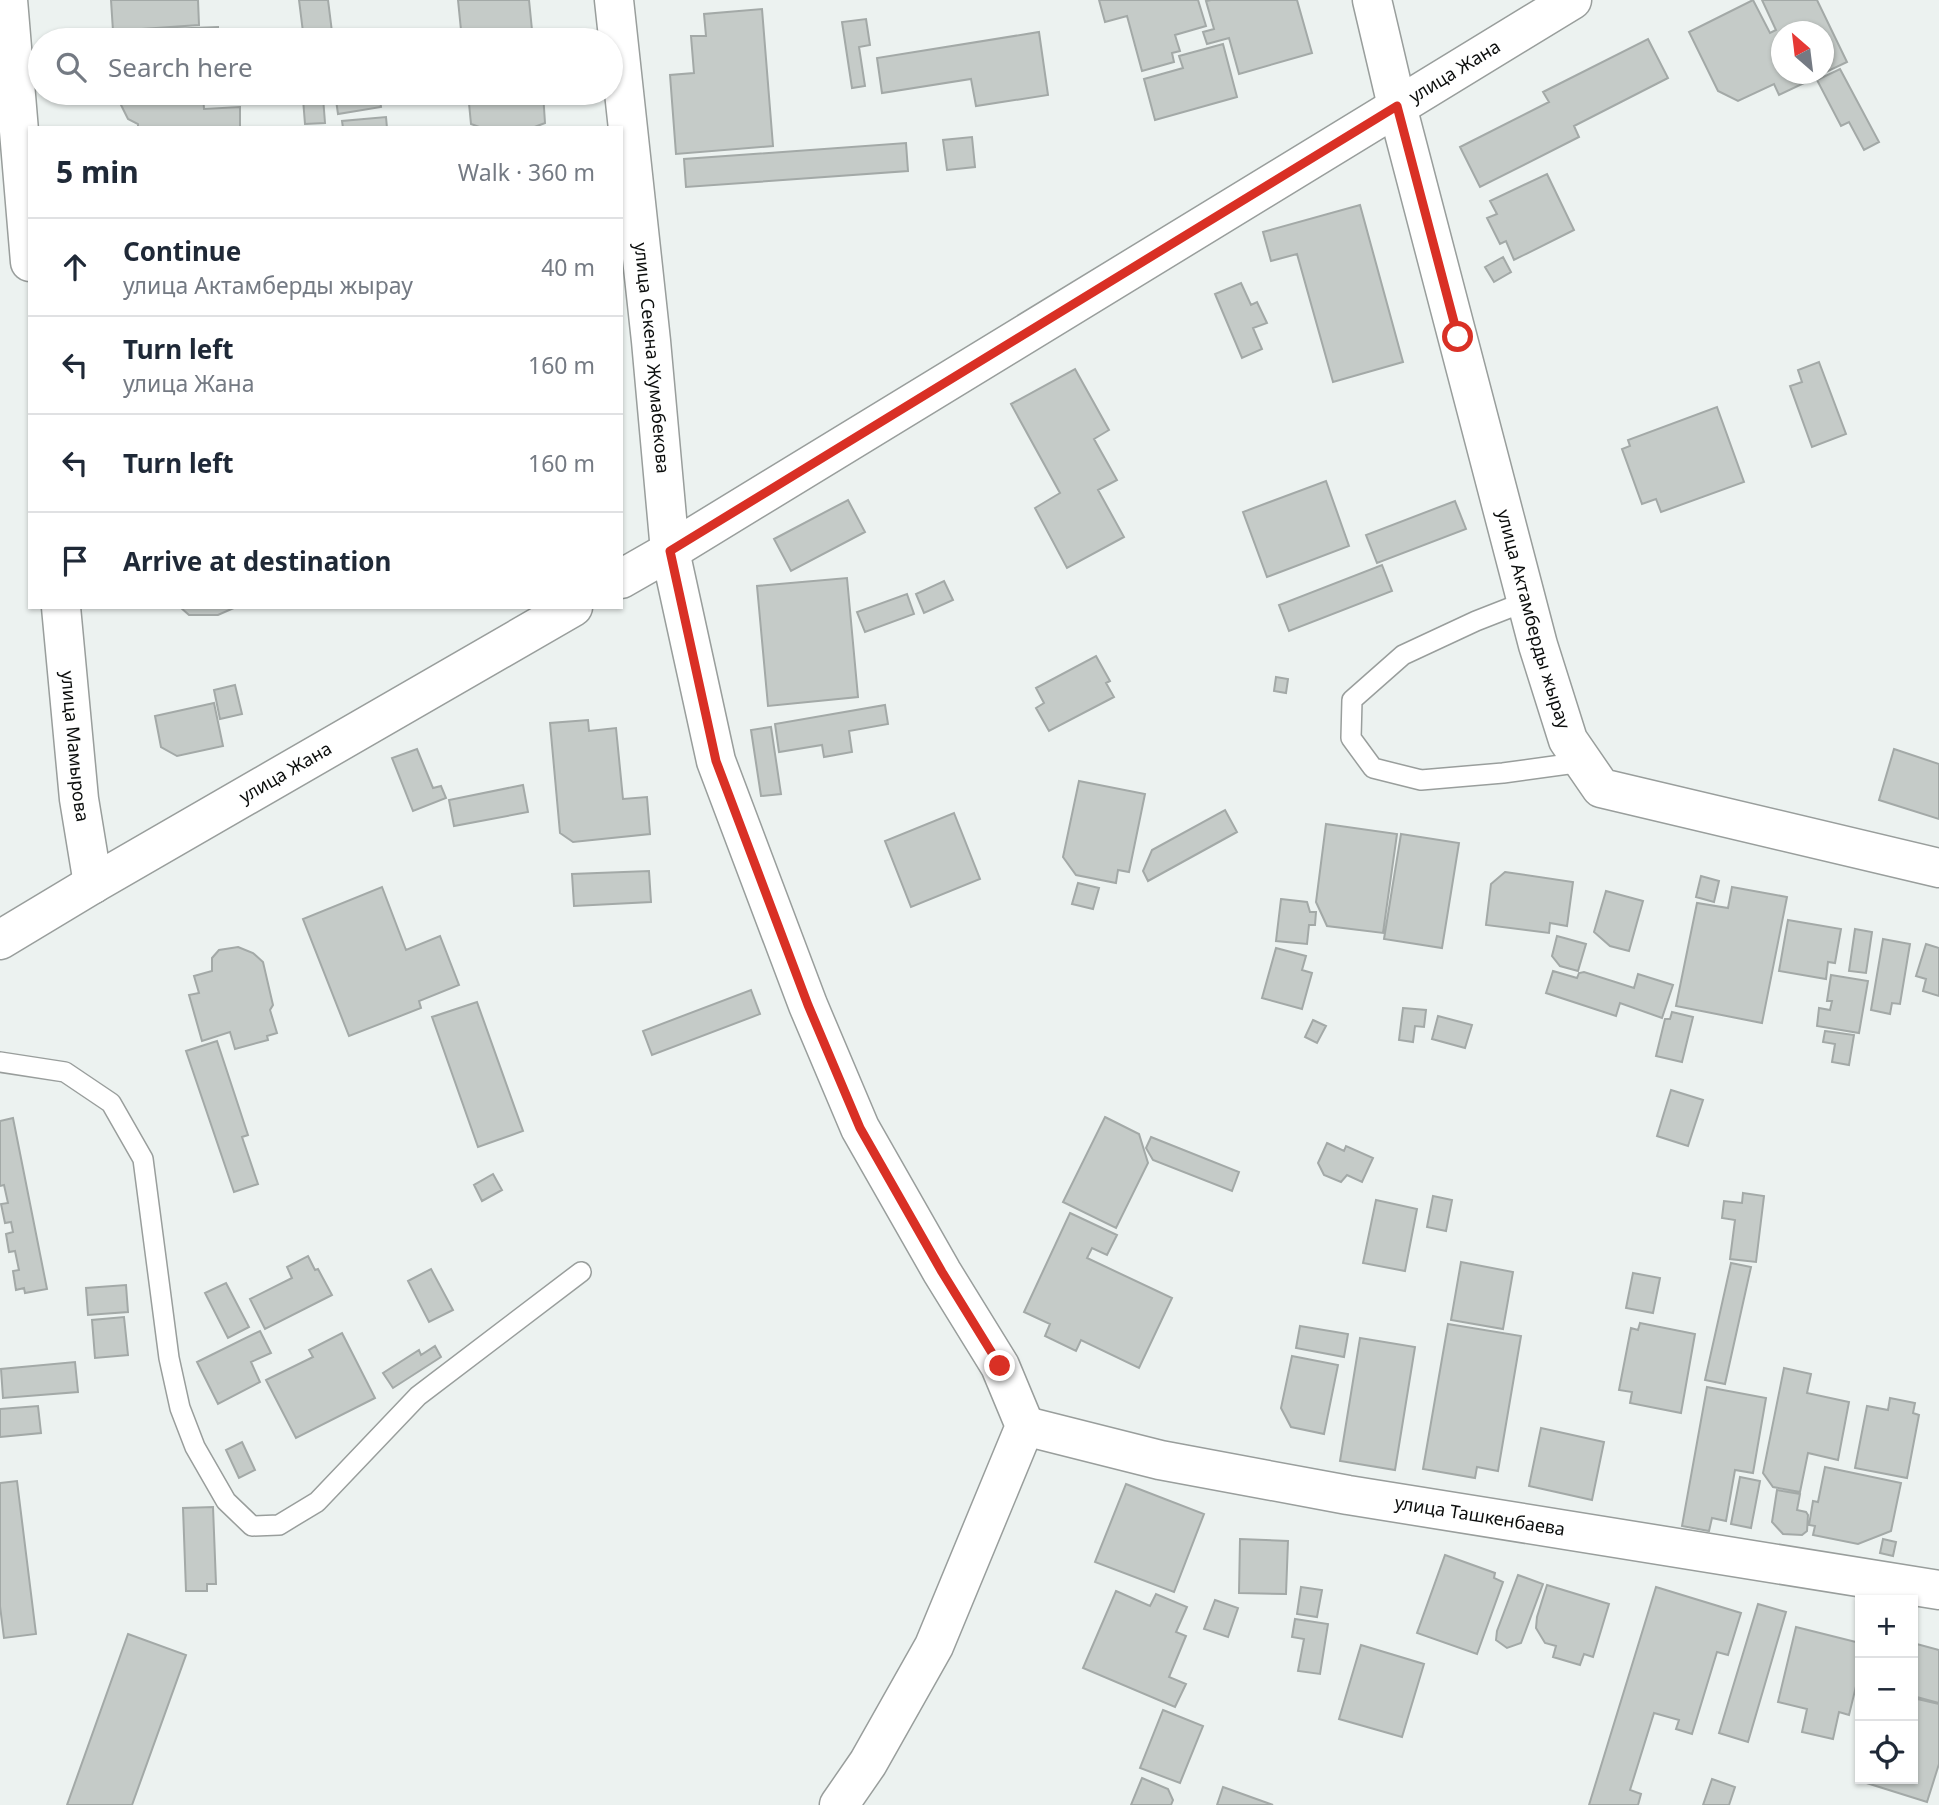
<!DOCTYPE html>
<html lang="en">
<head>
<meta charset="utf-8">
<style>
  body { margin:0; font-family:"Noto Sans",sans-serif; background:#f2f2f3; color:#1f2937 }
  .controls { position:absolute; right:21px; bottom:21px; display:grid; overflow:hidden; border-radius:0px; box-shadow:0 2px 5px #0004 }
  .controls button { width:63px; height:63px; display:grid; place-items:center; padding:0; border:0; border-bottom:2px solid #e0e1e3; background:#fff; color:#1f2937; font:35px sans-serif }
  .compass { position:absolute; left:1771px; top:21px; width:63px; height:63px; border-radius:50%; background:#fff; box-shadow:0 2px 5px #0004; rotate:332deg }
  .stop { position:absolute; width:21px; height:21px; margin:-16px; border:5px solid #d93025; border-radius:50%; background:#fff }
  .stop.end { background:#d93025; border-color:#fff; box-shadow:0 2px 7px #0008 }
  .list { margin:0; padding:0; list-style:none }
  h2 { display:flex; justify-content:space-between; align-items:center; height:91px; margin:0; padding:0 28px; font-size:30px }
  h2 small { font-size:23px; font-weight:400; color:#747a83 }
  .list li { display:grid; grid-template-columns:46px 1fr auto; gap:21px; align-items:center; box-sizing:border-box; height:98px; padding:0 28px; border-top:2px solid #e0e1e3 }
  .list b { display:block; font-size:26px; white-space:nowrap }
  .list p { margin:0; font-size:23px; white-space:nowrap; color:#747a83 }
  .list em { font-size:23px; font-style:normal; color:#747a83 }
  .icon { flex:none; width:38px; height:38px; fill:none; stroke:currentColor; stroke-width:2; stroke-linecap:round; stroke-linejoin:round }
  .map { position:relative; flex:none; width:1939px; height:1805px; overflow:hidden }
  .search { position:absolute; background:#fff; box-shadow:0 2px 5px #0004; left:28px; top:28px; width:595px; height:77px; display:flex; align-items:center; gap:18px; box-sizing:border-box; padding:0 24px; border-radius:38px; color:#747a83; font-size:26px }
  .panel { position:absolute; background:#fff; box-shadow:0 2px 5px #0004; left:28px; top:126px; width:595px; height:483px; border-radius:0px }
  .map>svg:first-child { display:block }
</style>
</head>
<body>
<div class="map">
<svg width="1939" height="1805" viewBox="0 0 1939 1805">
  <rect width="100%" height="100%" fill="#ecf2f0"/>
  <path fill="#c5cbc8" stroke="#a3a9a7" stroke-width="2" d="M111 0H198L199 25 113 31Z
    M299 0H328L333 40H304Z
    M458 0H529L533 40H462Z
    M1099 0H1198L1206 26 1175 35 1180 51 1172 53 1174 62 1142 71 1127 16 1105 22Z
    M1211 0H1297L1312 53 1239 74 1229 38 1207 44 1203 32 1214 29 1206 1Z
    M1753 0 1770 33 1776 30 1762 0H1817L1847 62 1824 73V32H1782V74H1823L1779 95 1774 84 1738 101 1718 91 1689 32Z
    M762 9 773 146 676 154 670 75 694 73 691 36H706L704 14Z
    M866 19 870 45 859 47 865 86 852 88 842 22Z
    M218 27V40H113V31Z
    M1039 32 1048 95 976 106 971 79 882 93 877 58Z
    M1648 39 1668 78 1574 126 1579 137 1480 187 1460 147 1549 102 1543 92Z
    M1223 44 1237 97 1155 120 1144 79 1183 68 1179 56Z
    M1840 69 1879 142 1864 150 1849 122 1841 126 1817 80Z
    M115 93H203L204 109 240 107V128H138V124L128 119Z
    M335 93H379L381 107 338 114Z
    M468 93H543L545 123 532 128H482L471 124Z
    M323 97 325 123 305 124 303 99Z
    M386 117 387 128H343L342 121Z
    M972 137 975 167 947 170 943 140Z
    M906 143 908 171 686 187 684 159Z
    M1547 174 1574 230 1514 260 1506 241 1500 244 1487 218 1497 214 1490 201Z
    M1360 205 1403 362 1333 382 1297 254 1271 261 1263 232Z
    M1503 257 1511 272 1494 282 1485 267Z
    M1241 283 1251 305 1257 302 1267 323 1253 328 1262 349 1242 358 1215 294Z
    M1819 362 1846 434 1812 447 1790 386 1802 382 1798 370Z
    M1075 369 1109 430 1094 439 1117 480 1098 490 1124 537 1067 568 1035 508 1060 493 1011 404Z
    M1717 407 1744 482 1661 512 1656 499 1642 504 1622 449 1630 446 1628 440Z
    M1326 481 1349 546 1267 577 1243 512Z
    M848 500 865 532 791 571 774 539Z
    M1455 501 1466 529 1377 563 1366 535Z
    M1382 565 1392 591 1289 631 1279 605Z
    M847 578 858 697 768 706 757 586Z
    M944 581 953 600 924 613 916 594Z
    M907 594 914 614 865 632 857 612Z
    M180 607H236L218 615H189Z
    M1096 656 1110 681 1106 683 1114 697 1049 731 1036 708 1044 703 1036 688Z
    M1276 677 1288 679 1286 693 1274 691Z
    M235 685 242 714 220 719 214 690Z
    M214 703 223 746 177 756 161 747 155 716Z
    M885 705 888 724 849 731 852 752 824 757 822 745 779 752 775 724Z
    M588 720 589 731 616 728 623 799 647 797 650 834 573 842 560 833 550 723Z
    M771 727 781 794 761 796 751 730Z
    M417 749 433 788 441 786 446 798 413 811 392 758Z
    M1894 749 1939 764V819L1879 800Z
    M1079 781 1145 794 1129 872 1118 870 1116 883 1076 875 1063 857Z
    M523 785 528 812 454 826 449 800Z
    M1225 810 1237 832 1148 881 1143 871 1152 850Z
    M954 813 980 879 911 907 885 841Z
    M1326 824 1397 834 1383 933 1327 926 1316 902Z
    M1401 834 1459 843 1442 948 1384 939Z
    M649 871 651 902 574 906 572 874Z
    M1505 872 1573 882 1567 926 1550 923 1549 933 1486 925 1491 884Z
    M1701 876 1719 881 1714 902 1696 897Z
    M1078 883 1099 888 1093 909 1072 904Z
    M382 887 406 950 440 936 459 985 419 1001 421 1008 349 1036 303 919Z
    M1732 887 1787 897 1762 1023 1676 1006 1697 903 1728 908Z
    M1606 891 1643 901 1629 951 1610 946 1594 932Z
    M1281 899 1307 902 1310 912H1316L1315 925H1309L1307 944 1276 941Z
    M1788 920 1841 929 1835 963 1828 962 1826 979 1779 971Z
    M1855 929 1872 932 1866 973 1849 971Z
    M1557 936 1586 944 1578 971 1560 966 1552 956Z
    M1883 939 1910 944 1900 1004 1892 1003 1890 1014 1871 1010Z
    M1926 944 1939 948V996L1923 991 1926 979 1916 976Z
    M238 947 253 953 263 962 273 1005 270 1010 277 1033 267 1036 268 1040 235 1049 230 1032 202 1041 189 995 199 993 194 976 212 971V958L219 950Z
    M1276 948 1306 956 1302 970 1312 973 1302 1009 1262 998Z
    M1553 971 1577 978 1579 973 1584 972 1634 988 1638 974 1673 985 1662 1018 1620 1003 1616 1016 1546 993Z
    M1831 975 1868 981 1859 1033 1817 1026 1819 1008 1830 1010 1832 1001H1827Z
    M751 990 760 1014 652 1055 643 1031Z
    M477 1002 523 1131 478 1147 432 1017Z
    M1403 1008 1426 1010 1424 1027 1415 1026 1413 1042 1399 1040Z
    M1672 1012 1693 1017 1682 1062 1656 1056 1665 1019H1670Z
    M1438 1016 1472 1025 1465 1048 1432 1039Z
    M1313 1020 1326 1026 1317 1043 1305 1037Z
    M1825 1031 1854 1035 1849 1065 1832 1062 1835 1044 1823 1042Z
    M217 1041 248 1135 242 1137 258 1184 234 1192 186 1051Z
    M1671 1090 1703 1100 1688 1146 1657 1136Z
    M1105 1117 1139 1134 1148 1163 1116 1228 1063 1202Z
    M13 1118 47 1289 25 1293 24 1288 16 1290 13 1271 19 1270 15 1251 9 1252 6 1234 13 1232 11 1222 5 1223 1 1204 8 1203 4 1185 0 1186V1121Z
    M1151 1137 1239 1172 1232 1191 1153 1160 1146 1148Z
    M1327 1143 1344 1151 1346 1146 1373 1158 1362 1182 1347 1175 1341 1182 1324 1175 1318 1163Z
    M493 1174 502 1190 482 1201 474 1185Z
    M1743 1193 1764 1196 1756 1262 1730 1259 1735 1220 1722 1218 1724 1201 1742 1203Z
    M1433 1196 1452 1200 1446 1231 1427 1227Z
    M1376 1200 1417 1209 1405 1271 1363 1263Z
    M1070 1213 1117 1235 1107 1255 1092 1248 1087 1258 1172 1298 1139 1368 1081 1340 1076 1351 1045 1336 1050 1324 1024 1312Z
    M308 1256 315 1270 318 1269 332 1295 265 1329 250 1299 292 1278 287 1267Z
    M1461 1262 1513 1272 1503 1329 1451 1320Z
    M1731 1263 1751 1267 1725 1384 1705 1380Z
    M431 1269 453 1310 429 1322 408 1281Z
    M1633 1273 1660 1278 1653 1313 1626 1308Z
    M226 1283 249 1327 228 1338 205 1293Z
    M126 1285 128 1312 88 1315 86 1288Z
    M124 1317 128 1355 95 1358 92 1320Z
    M1640 1323 1695 1334 1681 1413 1630 1403 1632 1392 1619 1390 1631 1328 1638 1330Z
    M1448 1324 1521 1336 1498 1471 1477 1467 1475 1478 1423 1469Z
    M1300 1326 1348 1334 1344 1357 1296 1348Z
    M260 1331 271 1353 251 1362 260 1382 218 1404 197 1362Z
    M342 1333 375 1398 296 1438 266 1380 313 1357 309 1350Z
    M1360 1338 1415 1347 1395 1470 1340 1461Z
    M435 1346 441 1357 393 1388 383 1373 419 1350 421 1355Z
    M1292 1356 1338 1365 1324 1434 1291 1427 1281 1408Z
    M75 1362 78 1392 3 1398 1 1369Z
    M1784 1368 1811 1374 1807 1393 1849 1402 1838 1460 1808 1453 1800 1492 1773 1487 1763 1473Z
    M1707 1387 1766 1398 1753 1473 1735 1470 1726 1521 1712 1518 1709 1531 1682 1526Z
    M1890 1398 1915 1403 1913 1413 1919 1415 1907 1478 1855 1468 1867 1406 1888 1410Z
    M38 1406 41 1433 0 1437V1409Z
    M1541 1428 1604 1442 1592 1500 1529 1486Z
    M242 1442 255 1470 239 1478 226 1450Z
    M1825 1467 1901 1483 1891 1531 1858 1544 1813 1535 1815 1526 1809 1525 1813 1501 1818 1502Z
    M1740 1477 1760 1481 1751 1528 1731 1524Z
    M17 1481 36 1634 4 1638 0 1606V1483Z
    M1126 1484 1204 1514 1174 1592 1095 1562Z
    M1777 1490 1800 1494 1797 1510 1806 1512 1808 1515 1807 1531 1802 1535 1783 1534 1772 1522Z
    M213 1507 216 1584H207V1591H186L183 1508Z
    M1240 1539 1288 1541 1286 1594 1239 1593Z
    M1883 1539 1896 1542 1893 1556 1880 1553Z
    M1445 1555 1495 1573 1494 1578 1503 1582 1477 1654 1417 1633Z
    M1518 1575 1543 1584 1521 1643 1507 1648 1496 1640 1497 1631Z
    M1547 1585 1609 1604 1593 1657 1584 1654 1580 1665 1553 1657 1556 1646 1545 1643 1536 1628 1537 1617Z
    M1301 1587 1322 1590 1317 1617 1297 1614Z
    M1656 1587 1741 1613 1728 1655 1717 1652 1692 1734 1676 1729 1679 1720 1654 1713 1630 1790 1641 1794 1638 1805H1589Z
    M1116 1591 1150 1606 1156 1594 1187 1607 1176 1632 1186 1636 1169 1677 1186 1684 1175 1707 1083 1668Z
    M1215 1600 1238 1608 1228 1637 1204 1629Z
    M1758 1604 1786 1612 1748 1742 1719 1733Z
    M1295 1619 1328 1624 1320 1674 1298 1671 1304 1639 1292 1637Z
    M1796 1627 1860 1643V1670L1849 1715 1839 1712 1833 1739 1802 1732 1807 1709 1778 1702Z
    M128 1634 186 1655 132 1805H67Z
    M1913 1643 1939 1650V1703L1913 1696Z
    M1361 1645 1424 1664 1402 1737 1339 1719Z
    M1913 1698 1939 1704V1764L1927 1802 1857 1780 1860 1770V1779H1913Z
    M1163 1710 1203 1726 1180 1783 1140 1768Z
    M1142 1778 1168 1789 1173 1800 1171 1805H1131Z
    M1712 1779 1735 1787 1729 1805H1703Z
    M1223 1787 1273 1805H1217Z"/>
  <g fill="none" stroke-linecap="round" stroke-linejoin="round">
    <defs>
      <path id="service" d="M1527 601 1476 621 1403 655 1352 700 1351 738 1373 768 1421 780 1503 773 1583 762
        M0 1062 65 1072 111 1103 143 1159 169 1358 180 1408 195 1447 226 1501 252 1526 279 1525 317 1502 418 1396 581 1272"/>
      <g id="minor">
        <path d="M8 0 30 262"/>
        <path id="s1" d="M614 0 651 341 670 551 716 761 808 1005 860 1128 942 1272 1000 1366 1025 1426 934 1646 868 1763 839 1805"/>
        <path id="s2" d="M1372 0 1397 106 1538 645 1568 740 1601 788 1939 868"/>
        <path id="s3" d="M621 579 670 551 1572 0"/>
        <path id="s4" d="M61 607 79 799 93 884"/>
        <path id="s5" d="M0 940 93 884 573 607"/>
        <path id="s6" d="M1025 1426 1160 1460 1348 1495 1939 1590"/>
      </g>
    </defs>
    <use href="#service" stroke="#999e9c" stroke-width="22"/>
    <use href="#minor" stroke="#999e9c" stroke-width="41"/>
    <use href="#service" stroke="#fff" stroke-width="19"/>
    <use href="#minor" stroke="#fff" stroke-width="38"/>
  </g>
  <g fill="none" stroke-linecap="round" stroke-linejoin="round">
    <path stroke="#d93025" stroke-width="9" d="M1000 1366 942 1272 860 1128 808 1005 716 761 670 551 1397 106 1458 337"/>
  </g>
  <g text-anchor="middle" stroke-width="5" stroke-linejoin="round" paint-order="stroke">
    <g font-size="18" fill="#0c0e0d" stroke="#ecf2f0">
      <text dy="6" stroke="none"><textPath href="#s3" startOffset="976">улица Жана</textPath></text>
      <text dy="6" stroke="none"><textPath href="#s1" startOffset="360">улица Секена Жумабекова</textPath></text>
      <text dy="6" stroke="none"><textPath href="#s2" startOffset="640">улица Актамберды жырау</textPath></text>
      <text dy="6" stroke="none"><textPath href="#s4" startOffset="140">улица Мамырова</textPath></text>
      <text dy="6" stroke="none"><textPath href="#s5" startOffset="331">улица Жана</textPath></text>
      <text dy="6" stroke="none"><textPath href="#s6" startOffset="464">улица Ташкенбаева</textPath></text>
    </g>
  </g>
</svg>
<div class="controls">
<button>+</button>
<button>−</button>
<button><svg class="icon" aria-label="locate" viewBox="0 0 24 24"><circle cx="12" cy="12" r="6"/><path d="M12 2v4M12 18v4M2 12h4M18 12h4"/></svg></button>
</div>
<svg class="compass" viewBox="-18 -18 36 36"><path d="M0-13l5 13h-10z" fill="#e53935"/><path d="M0 13l5-13h-10z" fill="#747a83"/></svg>
<div class="stop" style="left:1458px;top:337px"></div>
<div class="stop end" style="left:1000px;top:1366px"></div>
<div class="search"><svg class="icon" aria-label="search" viewBox="0 0 24 24"><circle cx="10" cy="10" r="6"/><path d="M15 15l6 6"/></svg>Search here</div>
<section class="panel">
<h2>5 min<small>Walk · 360 m</small></h2>
<ul class="list">
<li><svg class="icon" aria-label="ahead" viewBox="0 0 24 24"><path d="M12 20V5M6 11l6-6 6 6"/></svg><div><b>Continue</b><p>улица Актамберды жырау</p></div><em>40 m</em></li>
<li><svg class="icon" aria-label="left" viewBox="0 0 24 24"><path d="M17 20v-9H6M10 6l-5 5 5 5"/></svg><div><b>Turn left</b><p>улица Жана</p></div><em>160 m</em></li>
<li><svg class="icon" aria-label="left" viewBox="0 0 24 24"><path d="M17 20v-9H6M10 6l-5 5 5 5"/></svg><div><b>Turn left</b></div><em>160 m</em></li>
<li><svg class="icon" aria-label="arrive" viewBox="0 0 24 24"><path d="M6 21V4h12l-3 4 3 4H6"/></svg><div><b>Arrive at destination</b></div></li>
</ul>
</section>
</div>
</body>
</html>
